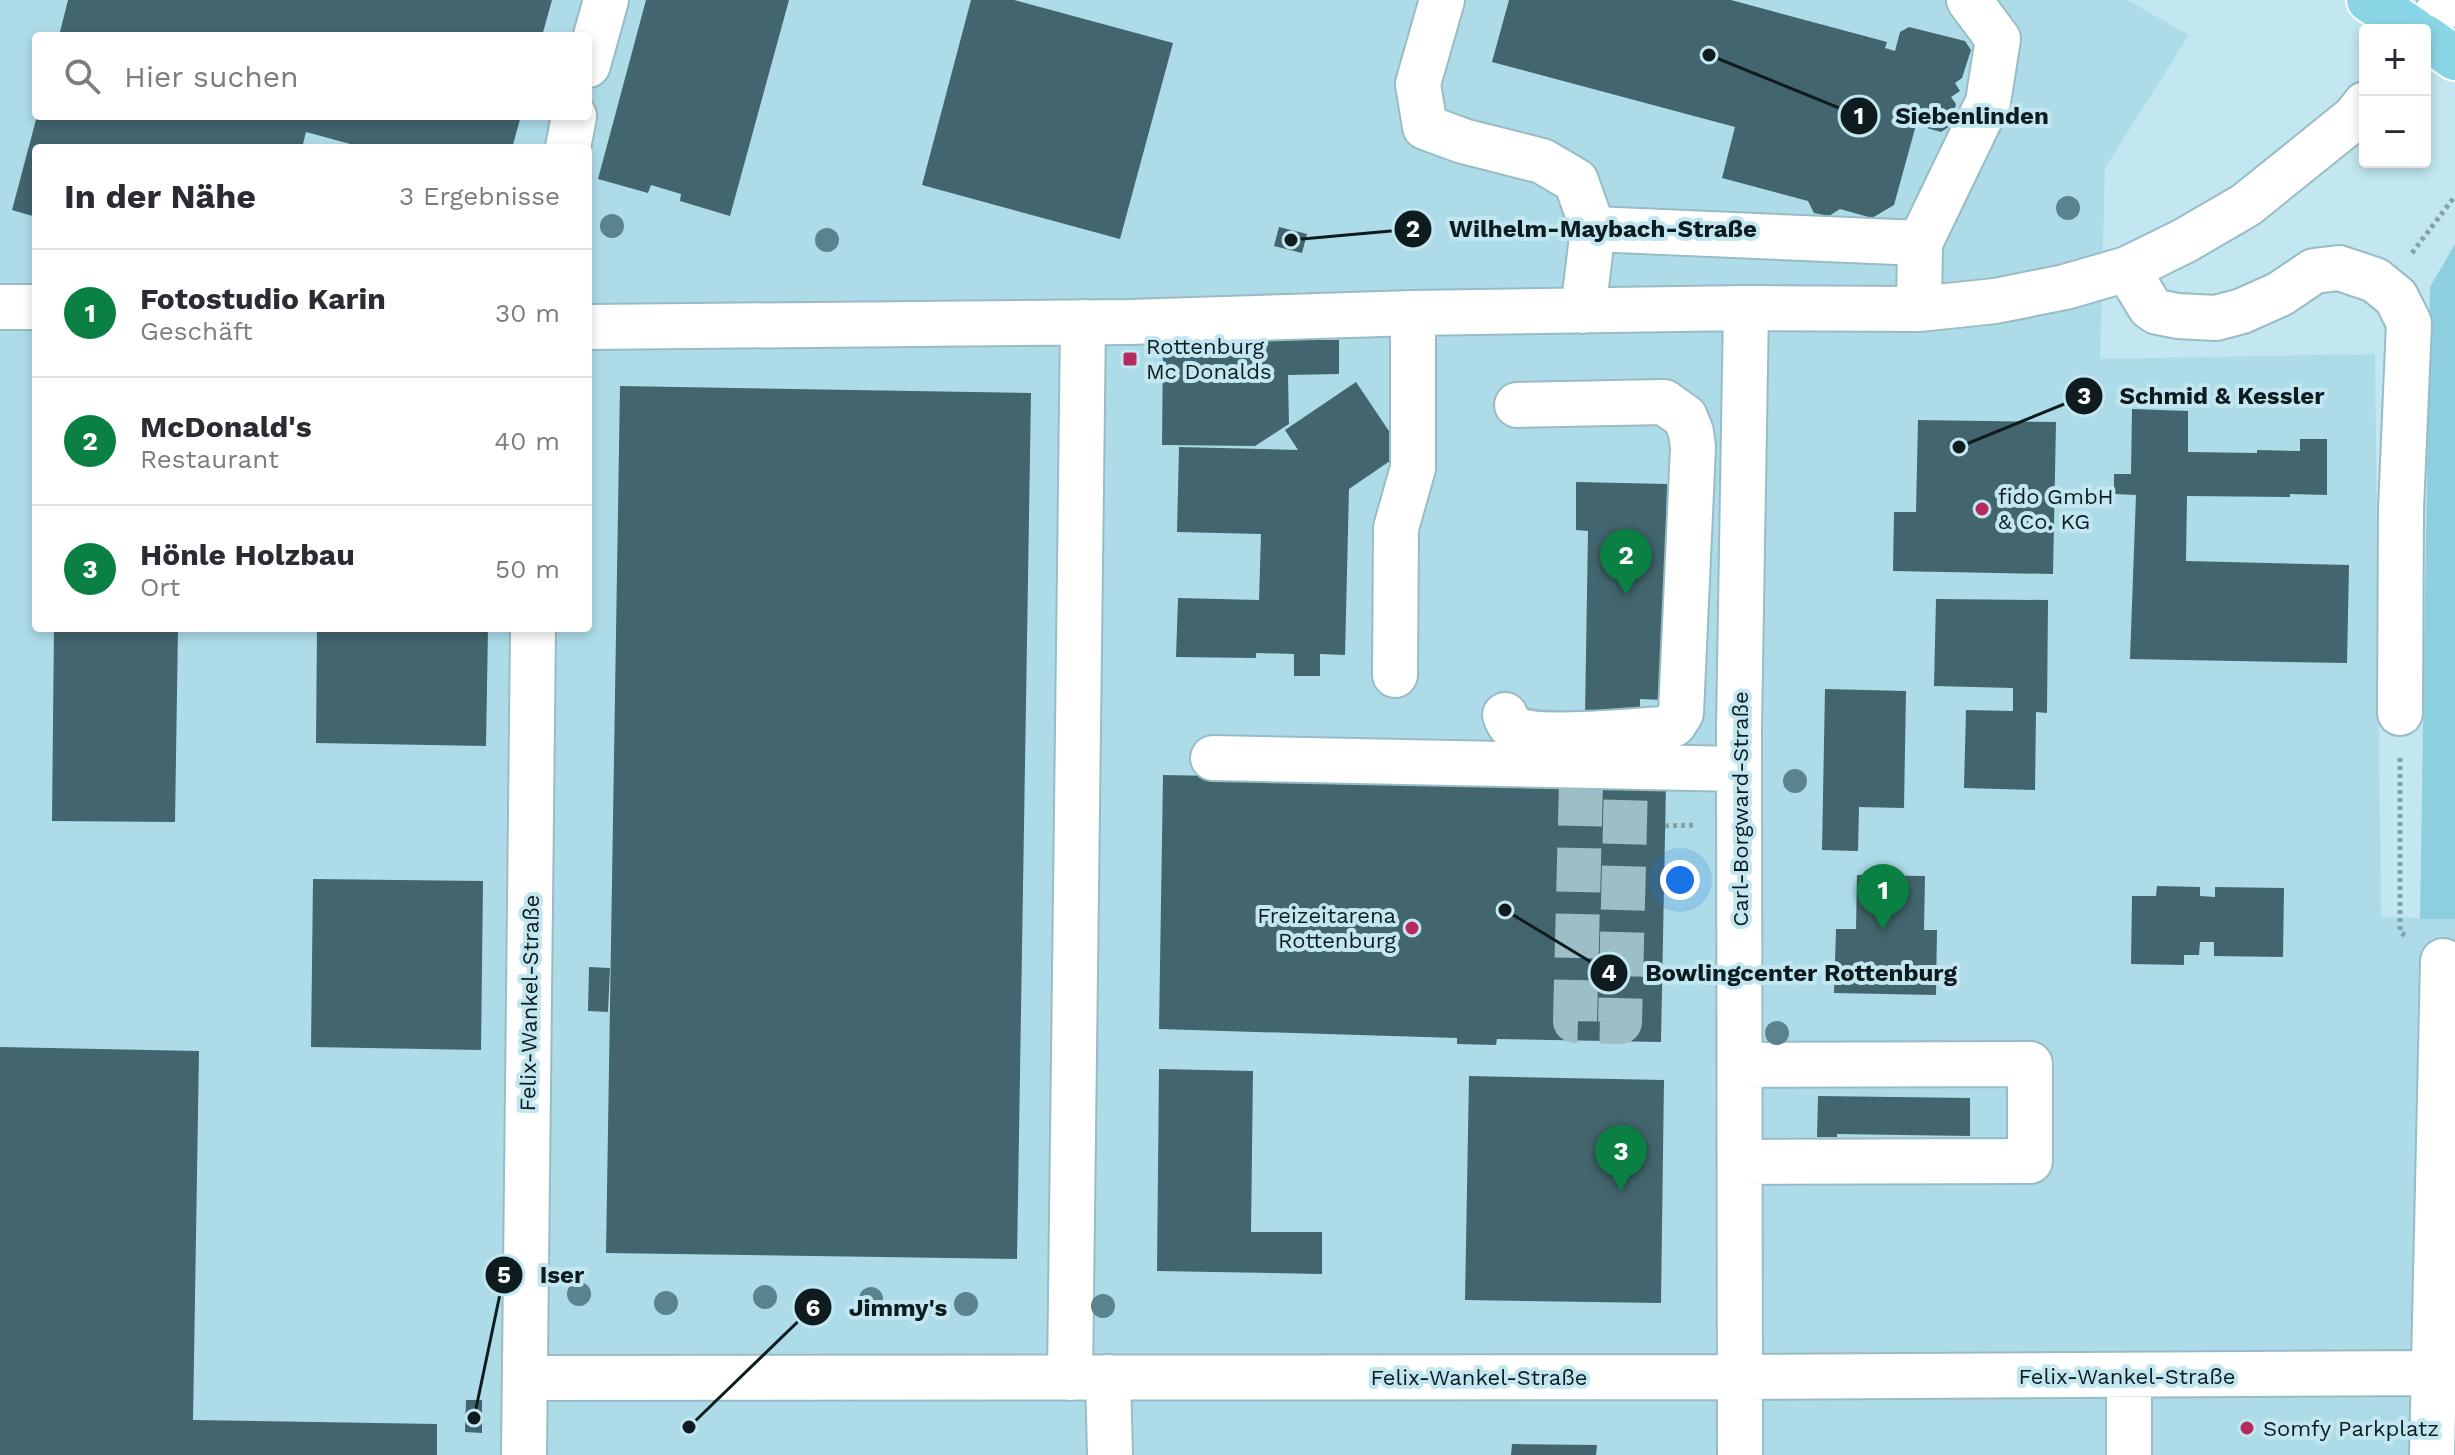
<!DOCTYPE html>
<html lang="de">
<head>
<meta charset="utf-8">
<style>
  body { margin:0; font-family:"Work Sans",sans-serif; background:#f2f2f3; color:#2b2b33 }
  .controls { position:absolute; right:24px; top:24px; display:grid; overflow:hidden; border-radius:8px; box-shadow:0 4px 12px #0003 }
  .controls button { width:72px; height:72px; display:grid; place-items:center; padding:0; border:0; border-bottom:2px solid #e1e1e2; background:#fff; color:#2b2b33; font:40px sans-serif }
  .you { position:absolute; left:1680px; top:880px; width:28px; height:28px; margin:-20px; border:6px solid #fff; border-radius:50%; background:#1a73e8; box-shadow:0 0 0 12px #1a73e833 }
  .badge { display:grid; place-items:center; width:52px; height:52px; border-radius:50%; background:#0b8043; color:#fff; font-size:26px; font-weight:700 }
  .pin { position:absolute; translate:-50% -66px; filter:drop-shadow(0 2px 4px #0008) }
  .pin::after { content:''; position:absolute; top:42px; width:28px; height:24px; background:inherit; clip-path:polygon(0 0,100% 0,50% 100%) }
  .list { margin:0; padding:0; list-style:none }
  h2 { display:flex; justify-content:space-between; align-items:center; height:104px; margin:0; padding:0 32px; font-size:34px }
  h2 small { font-size:26px; font-weight:400; color:#7c7c81 }
  .list li { display:grid; grid-template-columns:52px 1fr auto; gap:24px; align-items:center; box-sizing:border-box; height:128px; padding:0 32px; border-top:2px solid #e1e1e2 }
  .list b { display:block; font-size:30px; white-space:nowrap }
  .list p { margin:0; font-size:26px; white-space:nowrap; color:#7c7c81 }
  .list em { font-size:26px; font-style:normal; color:#7c7c81 }
  .icon { flex:none; width:44px; height:44px; fill:none; stroke:currentColor; stroke-width:2; stroke-linecap:round; stroke-linejoin:round }
  .map { position:relative; flex:none; width:2455px; height:1455px; overflow:hidden }
  .search { position:absolute; background:#fff; box-shadow:0 4px 12px #0003; left:32px; top:32px; width:560px; height:88px; display:flex; align-items:center; gap:20px; box-sizing:border-box; padding:0 28px; border-radius:8px; color:#7c7c81; font-size:30px }
  .panel { position:absolute; background:#fff; box-shadow:0 4px 12px #0003; left:32px; top:144px; width:560px; height:488px; border-radius:8px }
  .map>svg:first-child { display:block }
</style>
</head>
<body>
<div class="map">
<svg width="2455" height="1455" viewBox="0 0 2455 1455">
  <rect width="100%" height="100%" fill="#c2e7f1"/>
  <path fill="#addce8" fill-rule="evenodd" d="M0 0H2127L2189 35 2105 168 2100 359 2375 354 2381 917 2455 919V1455H0ZM36 36H588V116H36ZM36 148H588V628H36Z"/>
  <path fill="#8dcfdf" d="M2455 244V919H2420L2430 287Z"/>
  <path fill="#43656d" d="M68 0H552L542 36H59Z
    M646 0H789L730 216 680 201 681 194 651 185 648 193 598 179Z
    M971 0H1014L1173 43 1120 239 922 185Z
    M1509 0H1731L1887 42 1885 48 1895 51 1900 32 1909 27 1965 41 1971 50 1962 78 1955 83 1960 91 1951 97 1956 104 1950 126 1941 132 1916 125 1894 205 1872 218 1840 209 1829 216 1814 213 1808 201 1722 178 1735 127 1492 62Z
    M37 116H521L512 148H365L306 132 302 148H36V217L12 210Z
    M1279 227 1307 234 1302 253 1274 246Z
    M1163 340H1339V374L1288 375 1289 424 1255 446 1162 445Z
    M1356 382 1403 452 1349 489 1345 655 1320 654V676H1294V654L1256 653V658L1176 657 1178 598 1259 600 1261 534 1177 532 1179 447 1298 450 1285 430Z
    M620 386 1031 393 1017 1259 606 1253Z
    M2132 409 2188 411V452L2257 453V450L2300 451V439H2327V495L2290 494V497L2187 496 2186 561 2349 565 2347 663 2130 659 2136 495 2114 494V474H2131Z
    M1918 420 2056 422 2053 574 1893 571 1894 512H1916Z
    M1576 482 1667 484 1666 551 1671 550V568H1665L1663 700 1640 699V717L1585 715 1588 531 1576 530Z
    M1936 599 2048 600 2047 713 2036 712 2035 790 1964 788 1966 710 2013 711V688L1934 686Z
    M54 628H178L175 822 52 821Z
    M317 628H488L486 746 316 743Z
    M1825 689 1906 691 1904 808 1859 807 1858 851 1822 850Z
    M1163 775 1666 784 1661 1042 1497 1039 1496 1045 1457 1044V1038L1159 1029Z
    M1857 875 1925 876 1924 930H1937L1936 995 1834 993 1836 929H1856Z
    M313 879 483 881 481 1050 311 1047Z
    M2157 886 2200 887V896L2215 897V887L2284 888 2283 957 2214 956V942H2200L2199 955H2184V965L2131 964 2132 896H2156Z
    M589 967 610 968 608 1012 588 1011Z
    M0 1047 199 1051 193 1420 437 1424V1455H0Z
    M1159 1069 1253 1071 1251 1232H1322V1274L1157 1271Z
    M1469 1076 1664 1080 1661 1303 1465 1300Z
    M1818 1096 1970 1098V1136L1837 1134V1137H1817Z
    M466 1400H482V1433L465 1432Z
    M1512 1444 1597 1445 1596 1455H1511Z"/>
  <g fill="none" stroke-linecap="round" stroke-linejoin="round">
    <path stroke="#9ebec7" stroke-width="44" stroke-dasharray="44 22" stroke-linecap="butt" d="M1581 782 1575 1021 1620 1022 1626 783"/>
    <defs>
      <path id="minor" d="M1442 0 1418 84 1425 127 1463 141 1542 161 1576 181 1593 229 1583 311
        M2425 30 2446 0
        M588 65 606 0
        M568 148 574 116
        M1593 229 1920 243
        M2127 269 2150 307 2157 312 2178 316 2216 318 2242 311 2280 294 2314 271 2339 268 2375 280 2396 297 2409 323 2401 509 2400 713
        M0 307H36
        M1919 309 1920 243 1988 102 1998 39 1969 0
        M588 327 1129 322 1413 313 1746 308 1919 309 1995 301 2065 287 2127 269 2184 241 2246 205 2354 118 2365 104
        M1395 675 1396 528 1413 468V313
        M1505 715C1506 718 1509 724 1511 726 1531 742 1635 730 1663 729L1674 724 1681 713 1693 447 1691 432 1685 417 1664 402 1517 405
        M1213 758 1739 769
        M1740 1162 2030 1161V1064L1740 1065
        M2129 1376V1455
        M1108 1377 1110 1455
        M525 1378 1741 1377 2433 1373
        M1070 1378 1083 322
        M524 1455 533 628
        M1740 1455 1739 727 1746 308
        M2432 1455 2443 961"/>
      <path id="major" d="M2369 0 2414 30
        M2425 37 2455 58"/>
    </defs>
    <use href="#minor" stroke="#98bcc5" stroke-width="48"/>
    <use href="#major" stroke="#fff" stroke-width="48"/>
    <path stroke="#85a2aa" stroke-width="5" stroke-dasharray="4 4" stroke-linecap="butt" d="M2412 253 2455 196
      M2400 758V932L2406 936
      M1665 826 1694 825"/>
    <use href="#minor" stroke="#fff" stroke-width="44"/>
    <use href="#major" stroke="#8ad6e6" stroke-width="44"/>
  </g>
  <g fill="#5a838d">
    <circle cx="2068" cy="208" r="12"/>
    <circle cx="612" cy="226" r="12"/>
    <circle cx="827" cy="240" r="12"/>
    <circle cx="1795" cy="781" r="12"/>
    <circle cx="1777" cy="1033" r="12"/>
    <circle cx="579" cy="1294" r="12"/>
    <circle cx="765" cy="1297" r="12"/>
    <circle cx="871" cy="1299" r="12"/>
    <circle cx="666" cy="1303" r="12"/>
    <circle cx="966" cy="1304" r="12"/>
    <circle cx="1103" cy="1306" r="12"/>
  </g>
  <g fill="#b72a5d" stroke="#c2e7f1" stroke-width="3">
    <rect x="1122" y="351" width="16" height="16" rx="4"/>
    <circle cx="1982" cy="509" r="8"/>
    <circle cx="1412" cy="928" r="8"/>
    <circle cx="2247" cy="1428" r="8"/>
  </g>
  <g text-anchor="middle" stroke-width="8" stroke-linejoin="round" paint-order="stroke">
    <g font-size="22" fill="#0e1c20" stroke="#c2e7f1" text-anchor="start">
      <text x="1146" y="354">Rottenburg<tspan x="1146" dy="25">Mc Donalds</tspan></text>
      <text x="1998" y="504">fido GmbH<tspan x="1998" dy="25">&amp; Co. KG</tspan></text>
      <text x="1396" y="923" text-anchor="end">Freizeitarena<tspan x="1396" dy="25">Rottenburg</tspan></text>
      <text x="2263" y="1436">Somfy Parkplatz</text>
    </g>
    <g font-size="22" fill="#0e1c20" stroke="#c2e7f1">
      <text transform="translate(1740 809) rotate(-90)" y="8">Carl-Borgward-Straße</text>
      <text transform="translate(529 1003) rotate(-89)" y="8">Felix-Wankel-Straße</text>
      <text x="2127" y="1384">Felix-Wankel-Straße</text>
      <text x="1479" y="1385">Felix-Wankel-Straße</text>
    </g>
  </g>
  <path fill="none" stroke="#0e1c20" stroke-width="3" d="M1709 55L1859 116M1291 240L1413 229M1959 447L2084 396M1505 910L1609 973M474 1418L504 1275M689 1427L813 1307"/>
  <g fill="#0e1c20" stroke="#c2e7f1" stroke-width="3">
    <circle cx="1709" cy="55" r="8"/>
    <circle cx="1291" cy="240" r="8"/>
    <circle cx="1959" cy="447" r="8"/>
    <circle cx="1505" cy="910" r="8"/>
    <circle cx="474" cy="1418" r="8"/>
    <circle cx="689" cy="1427" r="8"/>
    <circle cx="1859" cy="116" r="20"/>
    <circle cx="1413" cy="229" r="20"/>
    <circle cx="2084" cy="396" r="20"/>
    <circle cx="1609" cy="973" r="20"/>
    <circle cx="504" cy="1275" r="20"/>
    <circle cx="813" cy="1307" r="20"/>
  </g>
  <g font-size="24" text-anchor="middle" font-weight="bold" fill="#fff">
    <text x="1859" y="124">1</text>
    <text x="1413" y="237">2</text>
    <text x="2084" y="404">3</text>
    <text x="1609" y="981">4</text>
    <text x="504" y="1283">5</text>
    <text x="813" y="1316">6</text>
  </g>
  <g font-size="24" text-anchor="middle" font-weight="bold" fill="#0e1c20" stroke="#c2e7f1" stroke-width="8" stroke-linejoin="round" paint-order="stroke">
    <text x="1972" y="124">Siebenlinden</text>
    <text x="1603" y="237">Wilhelm-Maybach-Straße</text>
    <text x="2222" y="404">Schmid &amp; Kessler</text>
    <text x="1801" y="981">Bowlingcenter Rottenburg</text>
    <text x="562" y="1283">Iser</text>
    <text x="898" y="1316">Jimmy's</text>
  </g>
</svg>
<div class="controls">
<button>+</button>
<button>−</button>
</div>
<div class="you"></div>
<div class="pin badge" style="left:1883px;top:930px">1</div>
<div class="pin badge" style="left:1626px;top:595px">2</div>
<div class="pin badge" style="left:1621px;top:1191px">3</div>
<div class="search"><svg class="icon" aria-label="search" viewBox="0 0 24 24"><circle cx="10" cy="10" r="6"/><path d="M15 15l6 6"/></svg>Hier suchen</div>
<section class="panel">
<h2>In der Nähe<small>3 Ergebnisse</small></h2>
<ul class="list">
<li><span class="badge">1</span><div><b>Fotostudio Karin</b><p>Geschäft</p></div><em>30 m</em></li>
<li><span class="badge">2</span><div><b>McDonald's</b><p>Restaurant</p></div><em>40 m</em></li>
<li><span class="badge">3</span><div><b>Hönle Holzbau</b><p>Ort</p></div><em>50 m</em></li>
</ul>
</section>
</div>
</body>
</html>
